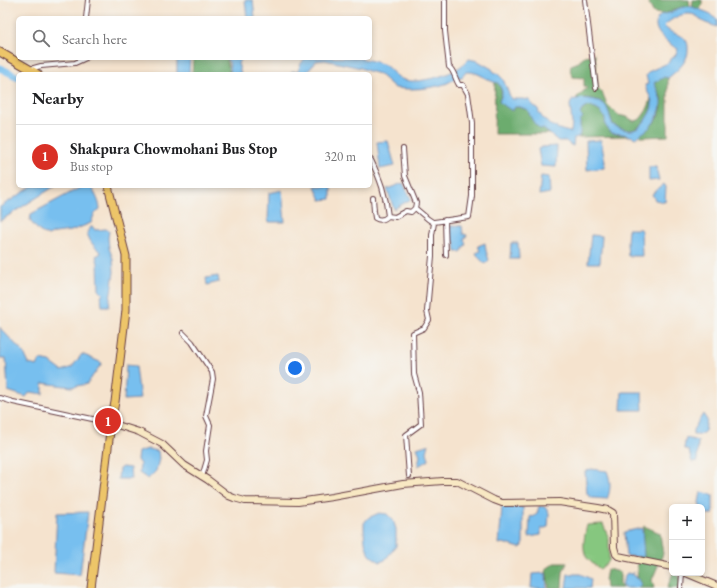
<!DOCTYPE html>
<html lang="en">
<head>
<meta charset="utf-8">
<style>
  body { margin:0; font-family:"EB Garamond",serif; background:#f6f6f6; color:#202124 }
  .controls { position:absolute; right:12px; bottom:12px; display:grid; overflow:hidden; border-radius:6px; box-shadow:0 2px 6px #0003 }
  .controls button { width:36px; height:36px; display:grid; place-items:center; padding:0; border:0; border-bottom:1px solid #e0e0e0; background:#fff; color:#202124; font:20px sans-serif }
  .you { position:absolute; left:295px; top:368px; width:14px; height:14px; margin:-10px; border:3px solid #fff; border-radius:50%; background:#1a73e8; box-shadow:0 0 0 6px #1a73e833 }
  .badge { display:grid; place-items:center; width:26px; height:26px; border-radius:50%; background:#d93025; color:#fff; font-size:13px; font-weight:700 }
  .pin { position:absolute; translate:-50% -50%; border:2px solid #fff; box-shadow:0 1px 4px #0006 }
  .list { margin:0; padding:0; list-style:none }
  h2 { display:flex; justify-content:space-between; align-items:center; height:52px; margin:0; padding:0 16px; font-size:17px }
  h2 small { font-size:13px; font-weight:400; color:#757577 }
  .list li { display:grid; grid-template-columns:26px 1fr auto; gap:12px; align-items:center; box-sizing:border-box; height:64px; padding:0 16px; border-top:1px solid #e0e0e0 }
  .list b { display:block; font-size:15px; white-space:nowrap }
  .list p { margin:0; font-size:13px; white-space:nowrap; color:#757577 }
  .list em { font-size:13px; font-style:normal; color:#757577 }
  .icon { flex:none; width:22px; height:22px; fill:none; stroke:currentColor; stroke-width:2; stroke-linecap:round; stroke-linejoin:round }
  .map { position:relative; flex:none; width:717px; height:588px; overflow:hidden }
  .search { position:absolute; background:#fff; box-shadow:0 2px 6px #0003; left:16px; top:16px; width:356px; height:44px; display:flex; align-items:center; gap:10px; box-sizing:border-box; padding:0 14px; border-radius:6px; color:#757577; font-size:15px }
  .panel { position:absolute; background:#fff; box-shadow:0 2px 6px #0003; left:16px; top:72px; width:356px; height:116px; border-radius:6px }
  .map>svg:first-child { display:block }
</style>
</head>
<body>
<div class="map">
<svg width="717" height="588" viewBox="0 0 717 588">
  <rect width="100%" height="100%" fill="#f6f6f2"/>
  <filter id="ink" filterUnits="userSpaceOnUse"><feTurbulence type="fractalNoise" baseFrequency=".025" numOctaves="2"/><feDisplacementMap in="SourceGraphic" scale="8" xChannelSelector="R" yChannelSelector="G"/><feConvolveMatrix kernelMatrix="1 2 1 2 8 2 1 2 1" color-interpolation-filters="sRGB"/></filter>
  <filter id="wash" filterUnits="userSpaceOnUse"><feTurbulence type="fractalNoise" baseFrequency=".012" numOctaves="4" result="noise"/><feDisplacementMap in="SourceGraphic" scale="16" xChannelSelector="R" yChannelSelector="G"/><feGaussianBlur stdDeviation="0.9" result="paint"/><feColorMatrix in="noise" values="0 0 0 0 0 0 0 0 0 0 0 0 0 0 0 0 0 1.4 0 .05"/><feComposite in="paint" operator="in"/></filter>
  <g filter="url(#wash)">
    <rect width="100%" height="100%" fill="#f5e3ce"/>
    <path fill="#86c77f" stroke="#687355" d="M603 524 609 539V561L600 569C596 566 590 562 587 558 581 549 585 534 587 525Z"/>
    <path fill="#6cac6e" stroke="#5b664c" d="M649 0H689L690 6C686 7 683 7 679 8 668 12 665 17 653 12L649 4Z
      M693 0H702V5L700 9 692 7Z
      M595 54 598 88 602 92 607 104 618 115 627 117 634 121 639 120C645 114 649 107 651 98 652 101 652 105 651 108 648 119 638 133 625 130 621 129 616 126 613 125L607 107 600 101 585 98 582 99 576 98 587 88 584 86V78L573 77C570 73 570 70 571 65L579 62 584 56Z
      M193 58H226L230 74H192Z
      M664 77 668 78V136L641 137 640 134C652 127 665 113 661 98 659 92 656 88 654 83L657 80Z
      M495 82H498C501 88 503 92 500 98L515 107H519L528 110C531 120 542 129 550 134H494Z
      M588 106C604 110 607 121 616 134H623L628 136 578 137 580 134V114L582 110Z
      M644 526 660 533 663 554 652 580 654 588H638L637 566Z
      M555 563H567L563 572 562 588H549L546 569Z
      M607 569 620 572V585L622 588H606L605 580Z
      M673 573H677L683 585 680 588H667Z"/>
    <path fill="#77bfef" stroke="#606f8d" d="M245 0H253L255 18H247Z
      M690 6 709 13 713 17 717 19V27C713 25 706 24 702 21 701 20 700 18 698 17 687 9 672 18 664 26 670 33 675 33 683 37 687 40 688 44 688 48 689 61 678 70 668 78L664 77C661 80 658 80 654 83 656 88 659 92 660 97 664 108 656 121 649 128 645 132 640 134 636 138 632 137 626 134 622 134 619 133 615 134 611 133L605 125C607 114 598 109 588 106L582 110 580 114 583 117 580 121V134L578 137 574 138 573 146 569 144 566 141H558L550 134 543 129H540C534 124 530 118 528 110L520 107H515L512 111 499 102C500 99 501 96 502 93 502 89 499 86 498 83 485 81 481 71 466 72L462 77C455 77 451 82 445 84 429 89 411 90 395 88L379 74 368 71 361 68 325 60 316 61 306 74H291L292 71 298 72 300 65 305 58C329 58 354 55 376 62 379 63 383 64 385 65 391 70 396 77 404 80 413 82 420 81 429 79 444 76 458 71 469 59L478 61 492 69 494 72 498 74 503 79 511 99H523L529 100 533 105 538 109C541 122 559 131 571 132L572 123 570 105 572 100C581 97 600 98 606 106 608 109 611 120 613 125 628 132 638 134 647 117 649 114 652 109 652 105 653 98 646 92 645 85L648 84 646 75 650 71 668 63 671 59 675 56 678 49C670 45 649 30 658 18 661 13 667 14 672 12 675 11 675 10 677 9 681 7 686 7 690 6Z
      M177 58H190L189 74H177Z
      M226 58H242L238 63 241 74H231L229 62Z
      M601 140 605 162 604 168 587 170 586 141Z
      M388 141 395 166 380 169 377 142Z
      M557 146 556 167 541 166 538 149 542 147Z
      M649 167H656L659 180 649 181Z
      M541 176 549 177 550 193 539 195Z
      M403 183 411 199 394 209 387 189Z
      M664 184 666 187 665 202 655 200 652 194Z
      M33 186H55L0 221V207Z
      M83 186H90C95 193 99 200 100 209L94 215 91 223 71 231 55 233 48 236 39 231 30 221 31 214Z
      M315 186H331V199L321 200Z
      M282 190 285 222H268L269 193Z
      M92 226 95 230 106 229 109 231 108 238 109 248 113 259 114 272 109 306H102L101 296 103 294 99 290 98 263 96 256 100 254 101 252C94 247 89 241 87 232Z
      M450 226H462L463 234 467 235 464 239 466 244 461 252H456L455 242 449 241 448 231Z
      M628 229H641L642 256H628L627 243Z
      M591 235 602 236 600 263H588Z
      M485 243 486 251 489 260 485 264 479 258 476 253 480 251 478 246Z
      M511 243H518L519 259H510Z
      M218 276 219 282 207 285 206 278Z
      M0 327 1 329 24 353 29 364 37 366 40 360 50 362 62 371 72 367 82 354 102 363 87 384 72 387 43 383V394L30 392 26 397 8 391 6 358H0Z
      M126 365 136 366 140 399 124 400Z
      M622 392H642L643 410H621Z
      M703 414 707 420 705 431 700 435H693V430Z
      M686 438 698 441 697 461 692 462 689 451 684 448Z
      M429 444 427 452 429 460 418 466 420 455 417 448Z
      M148 449 158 451 159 459 156 471 148 479 139 473 140 464 137 460 138 452Z
      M122 467 130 468 131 479H118L119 469Z
      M591 469 607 471C611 481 611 490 607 499L592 498 587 494 585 472Z
      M701 492 713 495V514H703L702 507H700L699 502Z
      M539 506 545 507 549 513 548 527 541 529V535L529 537 530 517 531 516 533 517 537 514Z
      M502 507H523V546L520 548 503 543 499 544Z
      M88 512 80 575 54 573 57 513Z
      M379 513 387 514 393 520 396 529V546L385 560 380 562C377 560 374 558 371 556 364 547 364 534 364 523L368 518Z
      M642 528 644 557 626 556 624 532Z
      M633 572V575L636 576V578L639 579 642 585 636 588H623C622 583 623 577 627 573L631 574Z
      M546 573 547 588H531L532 574Z
      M568 574H580L591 579 590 588H566Z"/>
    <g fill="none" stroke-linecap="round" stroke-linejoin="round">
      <path stroke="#77bfef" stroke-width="7" d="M0 68 18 77"/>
    </g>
  </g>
  <g filter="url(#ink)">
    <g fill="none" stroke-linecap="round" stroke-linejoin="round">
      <defs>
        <path id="minor" d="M585 0 596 88
          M86 18 88 0
          M30 69 41 66 75 63 86 58
          M403 149 405 176 416 203 415 208 428 219 434 223
          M371 160C380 179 386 195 388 216 384 220 380 221 375 218L374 211 373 198
          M388 216 395 217 406 211 411 212 415 208
          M445 220 446 255
          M183 333 192 342 212 372 213 379 206 416 210 425 206 451 207 460 202 477
          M0 398 13 402 111 423
          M409 476 406 435 421 424 419 392 414 374 413 333 424 328 429 320 427 311 432 256V235L434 223V222L469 217 472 196V123L468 94 463 85H459C455 79 454 70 449 67L445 31V0
          M681 588 682 573"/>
        <path id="secondary" d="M111 423 139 432 162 444 184 465 208 480 229 496 234 498 245 501 298 502 332 497 403 484 443 481H457L494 500 502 503 559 502 598 508 608 510 613 513 614 547 616 554 618 556 672 567
          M686 573 717 586"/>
        <path id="trunk" d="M0 52 38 74
          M91 588 111 423 115 402 126 310V256L108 186"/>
      </defs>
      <use href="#minor" stroke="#643c43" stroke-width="6"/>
      <use href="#secondary" stroke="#643c43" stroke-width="8"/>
      <use href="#trunk" stroke="#643c43" stroke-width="9"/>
      <use href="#minor" stroke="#fff" stroke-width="4"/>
      <use href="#secondary" stroke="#f8e8c3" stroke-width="6"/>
      <use href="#trunk" stroke="#edc569" stroke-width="7"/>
    </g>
  </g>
</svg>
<div class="controls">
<button>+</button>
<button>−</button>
</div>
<div class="you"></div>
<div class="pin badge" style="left:108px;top:421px">1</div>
<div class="search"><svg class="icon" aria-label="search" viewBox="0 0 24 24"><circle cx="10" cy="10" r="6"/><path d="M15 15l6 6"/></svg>Search here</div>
<section class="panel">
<h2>Nearby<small></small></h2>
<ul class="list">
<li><span class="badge">1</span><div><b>Shakpura Chowmohani Bus Stop</b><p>Bus stop</p></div><em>320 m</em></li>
</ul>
</section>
</div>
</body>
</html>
